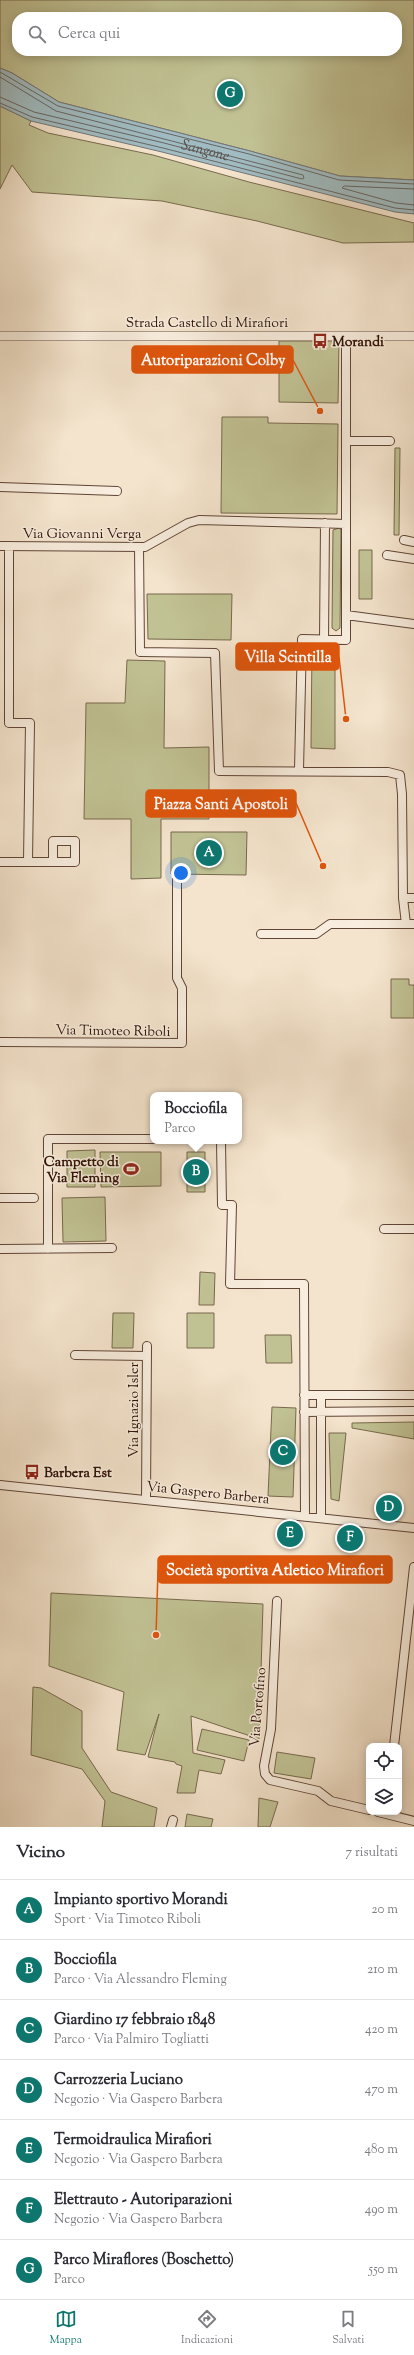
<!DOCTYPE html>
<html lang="it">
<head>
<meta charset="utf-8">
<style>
  body { margin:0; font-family:"Sorts Mill Goudy",serif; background:#f7f7f7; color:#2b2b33 }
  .controls { position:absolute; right:12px; bottom:12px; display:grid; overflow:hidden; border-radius:8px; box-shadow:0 2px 10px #0003 }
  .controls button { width:36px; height:36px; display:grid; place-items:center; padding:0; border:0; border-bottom:1px solid #e1e1e2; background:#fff; color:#2b2b33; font:20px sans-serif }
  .you { position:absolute; left:181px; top:873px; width:14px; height:14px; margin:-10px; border:3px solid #fff; border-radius:50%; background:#1a73e8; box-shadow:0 0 0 6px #1a73e833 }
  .badge { display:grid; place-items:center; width:26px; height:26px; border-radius:50%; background:#0f766e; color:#fff; font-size:13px; font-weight:700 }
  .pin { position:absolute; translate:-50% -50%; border:2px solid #fff; box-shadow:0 1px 4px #0006 }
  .popup { position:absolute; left:150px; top:1092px; width:92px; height:52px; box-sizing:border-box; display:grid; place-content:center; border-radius:8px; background:#fff; filter:drop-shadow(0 1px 3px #0005); font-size:13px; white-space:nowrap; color:#7c7c81 }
  .popup b { font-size:15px; color:#2b2b33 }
  .popup::after { content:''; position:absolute; left:50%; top:100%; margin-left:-8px; border:8px solid transparent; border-top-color:#fff }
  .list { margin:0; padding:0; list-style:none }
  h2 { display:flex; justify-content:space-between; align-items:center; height:52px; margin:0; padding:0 16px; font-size:17px }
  h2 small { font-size:13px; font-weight:400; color:#7c7c81 }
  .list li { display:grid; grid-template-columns:26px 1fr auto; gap:12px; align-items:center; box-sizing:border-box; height:60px; padding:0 16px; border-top:1px solid #e1e1e2 }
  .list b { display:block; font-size:15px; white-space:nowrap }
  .list p { margin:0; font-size:13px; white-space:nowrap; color:#7c7c81 }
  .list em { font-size:13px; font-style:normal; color:#7c7c81 }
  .icon { flex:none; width:22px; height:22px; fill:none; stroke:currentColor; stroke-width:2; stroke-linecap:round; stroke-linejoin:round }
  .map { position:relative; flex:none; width:414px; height:1827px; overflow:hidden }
  .search { position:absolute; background:#fff; box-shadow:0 2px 10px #0003; left:12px; right:12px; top:12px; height:44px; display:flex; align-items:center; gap:10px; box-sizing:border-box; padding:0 14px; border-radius:16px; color:#7c7c81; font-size:15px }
  .sheet { height:472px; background:#fff }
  nav { display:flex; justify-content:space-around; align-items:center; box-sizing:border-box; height:56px; border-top:1px solid #e1e1e2; background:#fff; font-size:11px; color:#7c7c81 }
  nav a { display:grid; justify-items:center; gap:2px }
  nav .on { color:#0f766e }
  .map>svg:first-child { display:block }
</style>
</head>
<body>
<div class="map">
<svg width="414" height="1827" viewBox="0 0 414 1827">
  <rect width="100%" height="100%" fill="#f4e4cd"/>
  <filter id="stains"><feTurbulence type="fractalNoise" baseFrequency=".005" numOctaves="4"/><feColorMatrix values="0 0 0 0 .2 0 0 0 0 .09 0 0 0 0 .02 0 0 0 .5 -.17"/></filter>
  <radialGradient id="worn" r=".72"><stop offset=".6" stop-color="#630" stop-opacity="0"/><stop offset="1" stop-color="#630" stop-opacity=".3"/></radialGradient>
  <path fill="#c1c294" stroke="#78694c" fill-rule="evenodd" d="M0 0H414V180L340 176 250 151 59 102 12 73 0 68ZM17 17H397V51H17Z
    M0 106 31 121 29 125 48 133 153 155 249 182 414 223V242L343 243 257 221 162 201 32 192 12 165 0 189Z
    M279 341H339L338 403 279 402Z
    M222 417H268V423L338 424 337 514 221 513Z
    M395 448H400L399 535H394Z
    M339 528 341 530 340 628 336 631 332 628 333 530Z
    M359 550H372V599H359Z
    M147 594H232L231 640 148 639Z
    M335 645V749L311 748 312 647Z
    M127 660 165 661 164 748 209 747V819H161V878L131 879V819H84L86 703H125Z
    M171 832H247L246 875 171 874Z
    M391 979H409V985H414V1018H391Z
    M95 1150V1187H67V1151Z
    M100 1152H161V1186L101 1187Z
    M187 1152H205V1192H187Z
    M105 1197 106 1241 63 1242 62 1198Z
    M200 1272 215 1273 214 1305H199Z
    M113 1313H134L133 1348H112Z
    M187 1313H214V1348H187Z
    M265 1335H291L292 1363H266Z
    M272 1407 296 1408 293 1497 268 1496Z
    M414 1422V1439L352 1428V1423Z
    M329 1433H346L339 1501 331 1499Z
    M51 1593 263 1604 259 1739 191 1716 193 1753 225 1760 221 1774 199 1770 195 1793H177L182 1766 176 1764 175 1762 148 1757 159 1714 145 1755 117 1750 124 1692 49 1666Z
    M33 1687 41 1688 82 1711V1748L111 1792 157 1808 154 1827H102L105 1801 82 1769 31 1755Z
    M202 1729 249 1740 244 1761 197 1750Z
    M277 1752 315 1758 311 1779 274 1773Z
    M259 1798 278 1802 270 1827H258Z
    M187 1814 213 1819 211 1827H185Z"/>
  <path fill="#a0bcc2" stroke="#737776" d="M0 68 12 73 59 102 250 151 340 176 414 180V214L395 212 162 152 31 121 0 106Z"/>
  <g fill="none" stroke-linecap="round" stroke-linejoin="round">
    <g stroke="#686663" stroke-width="1">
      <path d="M0 72 58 106 249 154 339 180 414 184"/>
      <path id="s1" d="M0 77 56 111 303 175 304 178 302 179 164 143 34 112 0 97"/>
      <path d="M0 103 32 117 163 148 395 208 414 210"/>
      <path d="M414 189 344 186 342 188 396 203 414 205"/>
    </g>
    <defs>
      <path id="minor" d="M346 441H390
        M0 487 117 491
        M404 540 414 542
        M0 546 145 547 188 523 199 520 346 524
        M9 546V723H30L28 861
        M139 547 140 652 215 653 219 771 388 772 400 775 402 794 403 898 406 924
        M387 555 414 559
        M346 615 414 624
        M324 640 325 523
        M299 770 302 639 346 640V336
        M0 862H75V841H53V862
        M403 898H414
        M261 934H316L330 924H414
        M0 1042 182 1043V988L177 978V880
        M221 1141 222 1205H232L230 1284H304L305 1516
        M0 1198H34
        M384 1229H414
        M0 1249 112 1248
        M48 1249V1139H153
        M75 1355 147 1356
        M304 1395H414
        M321 1395V1517
        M304 1412 414 1411
        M0 1485 414 1528
        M146 1499 147 1346
        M277 1601 271 1729 264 1766 265 1774 270 1780 318 1791 331 1801 369 1810
        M394 1746 414 1567
        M378 1812 414 1821
        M171 1827 173 1820"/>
      <path id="tertiary" d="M0 336H414"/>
    </defs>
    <use href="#minor" stroke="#604536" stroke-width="10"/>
    <use href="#tertiary" stroke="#604536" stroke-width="10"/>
    <use href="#minor" stroke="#f8edde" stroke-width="8"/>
    <use href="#tertiary" stroke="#f8edde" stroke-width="9"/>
  </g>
  <defs>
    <symbol id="bus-bare" viewBox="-9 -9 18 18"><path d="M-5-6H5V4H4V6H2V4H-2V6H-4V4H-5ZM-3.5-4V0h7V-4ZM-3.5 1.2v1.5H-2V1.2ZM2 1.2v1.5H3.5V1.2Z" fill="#8f2418" stroke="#f8edde" stroke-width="2.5" paint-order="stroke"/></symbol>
    <symbol id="stadium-bare" viewBox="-9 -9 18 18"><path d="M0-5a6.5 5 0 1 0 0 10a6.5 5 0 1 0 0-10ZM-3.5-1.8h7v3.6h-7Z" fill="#8f2418" stroke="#f8edde" stroke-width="2.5" paint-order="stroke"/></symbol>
  </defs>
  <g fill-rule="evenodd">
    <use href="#bus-bare" x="309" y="330" width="22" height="22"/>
    <use href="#stadium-bare" x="120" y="1158" width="22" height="22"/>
    <use href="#bus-bare" x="21" y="1461" width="22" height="22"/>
  </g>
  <g text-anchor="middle" stroke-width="3" stroke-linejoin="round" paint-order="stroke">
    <g font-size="14" fill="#2f1004" stroke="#f8edde">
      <text x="207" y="327">Strada Castello di Mirafiori</text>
      <text x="82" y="538">Via Giovanni Verga</text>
      <text transform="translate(113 1030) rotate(1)" y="5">Via Timoteo Riboli</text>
      <text transform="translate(133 1410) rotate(-90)" y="5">Via Ignazio Isler</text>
      <text transform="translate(208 1492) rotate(6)" y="5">Via Gaspero Barbera</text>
      <text transform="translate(257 1707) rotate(-85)" y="5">Via Portofino</text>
    </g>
    <g font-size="14" font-weight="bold" fill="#2f1004" stroke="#f8edde" text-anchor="start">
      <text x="332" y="346">Morandi</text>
      <text x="119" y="1166" text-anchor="end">Campetto di<tspan x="119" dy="16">Via Fleming</tspan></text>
      <text x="44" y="1477">Barbera Est</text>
    </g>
    <g font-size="15" font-style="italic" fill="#574c46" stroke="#f8edde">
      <text dy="5" stroke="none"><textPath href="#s1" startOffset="220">Sangone</textPath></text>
    </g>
  </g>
  <path fill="none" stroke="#df550c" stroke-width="1.5" d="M320 411L293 360M346 719L339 657M323 866L296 803M156 1635L158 1570"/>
  <g fill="#df550c" stroke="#f8edde" stroke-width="1.5">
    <circle cx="320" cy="411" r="4"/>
    <circle cx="346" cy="719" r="4"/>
    <circle cx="323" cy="866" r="4"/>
    <circle cx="156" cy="1635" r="4"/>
  </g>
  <g fill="#df550c" stroke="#df550c" stroke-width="1.5">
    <rect x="132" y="346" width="161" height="27" rx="4"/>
    <rect x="236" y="643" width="103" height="27" rx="4"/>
    <rect x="146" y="790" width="150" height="27" rx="4"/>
    <rect x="158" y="1556" width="234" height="27" rx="4"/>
  </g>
  <g font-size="15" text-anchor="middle" font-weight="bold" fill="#fff">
    <text x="213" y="365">Autoriparazioni Colby</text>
    <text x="288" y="662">Villa Scintilla</text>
    <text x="221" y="809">Piazza Santi Apostoli</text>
    <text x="275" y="1575">Società sportiva Atletico Mirafiori</text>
  </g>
  <rect width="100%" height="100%" filter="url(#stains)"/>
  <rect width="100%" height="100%" fill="url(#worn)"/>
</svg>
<div class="controls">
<button><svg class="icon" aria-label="locate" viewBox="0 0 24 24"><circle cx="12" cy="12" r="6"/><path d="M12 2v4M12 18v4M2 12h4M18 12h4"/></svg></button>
<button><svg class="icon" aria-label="layers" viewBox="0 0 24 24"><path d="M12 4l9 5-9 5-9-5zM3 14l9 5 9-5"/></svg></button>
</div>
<div class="you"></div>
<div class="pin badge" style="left:209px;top:853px">A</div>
<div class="pin badge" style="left:196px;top:1172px">B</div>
<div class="popup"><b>Bocciofila</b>Parco</div>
<div class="pin badge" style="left:283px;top:1452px">C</div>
<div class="pin badge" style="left:389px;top:1508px">D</div>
<div class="pin badge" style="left:290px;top:1534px">E</div>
<div class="pin badge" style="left:350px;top:1538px">F</div>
<div class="pin badge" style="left:230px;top:94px">G</div>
<div class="search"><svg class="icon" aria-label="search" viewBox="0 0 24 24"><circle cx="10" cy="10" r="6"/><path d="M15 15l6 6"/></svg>Cerca qui</div>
</div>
<section class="sheet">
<h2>Vicino<small>7 risultati</small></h2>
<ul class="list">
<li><span class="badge">A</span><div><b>Impianto sportivo Morandi</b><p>Sport · Via Timoteo Riboli</p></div><em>20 m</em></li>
<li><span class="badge">B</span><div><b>Bocciofila</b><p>Parco · Via Alessandro Fleming</p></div><em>210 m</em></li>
<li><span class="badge">C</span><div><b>Giardino 17 febbraio 1848</b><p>Parco · Via Palmiro Togliatti</p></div><em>420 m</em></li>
<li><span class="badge">D</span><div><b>Carrozzeria Luciano</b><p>Negozio · Via Gaspero Barbera</p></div><em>470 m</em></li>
<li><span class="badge">E</span><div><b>Termoidraulica Mirafiori</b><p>Negozio · Via Gaspero Barbera</p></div><em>480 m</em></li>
<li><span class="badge">F</span><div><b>Elettrauto - Autoriparazioni</b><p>Negozio · Via Gaspero Barbera</p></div><em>490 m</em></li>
<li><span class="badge">G</span><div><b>Parco Miraflores (Boschetto)</b><p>Parco</p></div><em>550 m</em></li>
</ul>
</section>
<nav>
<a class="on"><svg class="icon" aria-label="map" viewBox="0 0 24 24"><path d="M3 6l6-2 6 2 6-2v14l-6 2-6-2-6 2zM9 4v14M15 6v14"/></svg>Mappa</a>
<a><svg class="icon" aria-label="directions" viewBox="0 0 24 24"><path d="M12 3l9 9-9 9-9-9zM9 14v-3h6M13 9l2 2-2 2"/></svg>Indicazioni</a>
<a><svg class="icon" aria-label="saved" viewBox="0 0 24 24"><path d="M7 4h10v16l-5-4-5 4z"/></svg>Salvati</a>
</nav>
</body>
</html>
